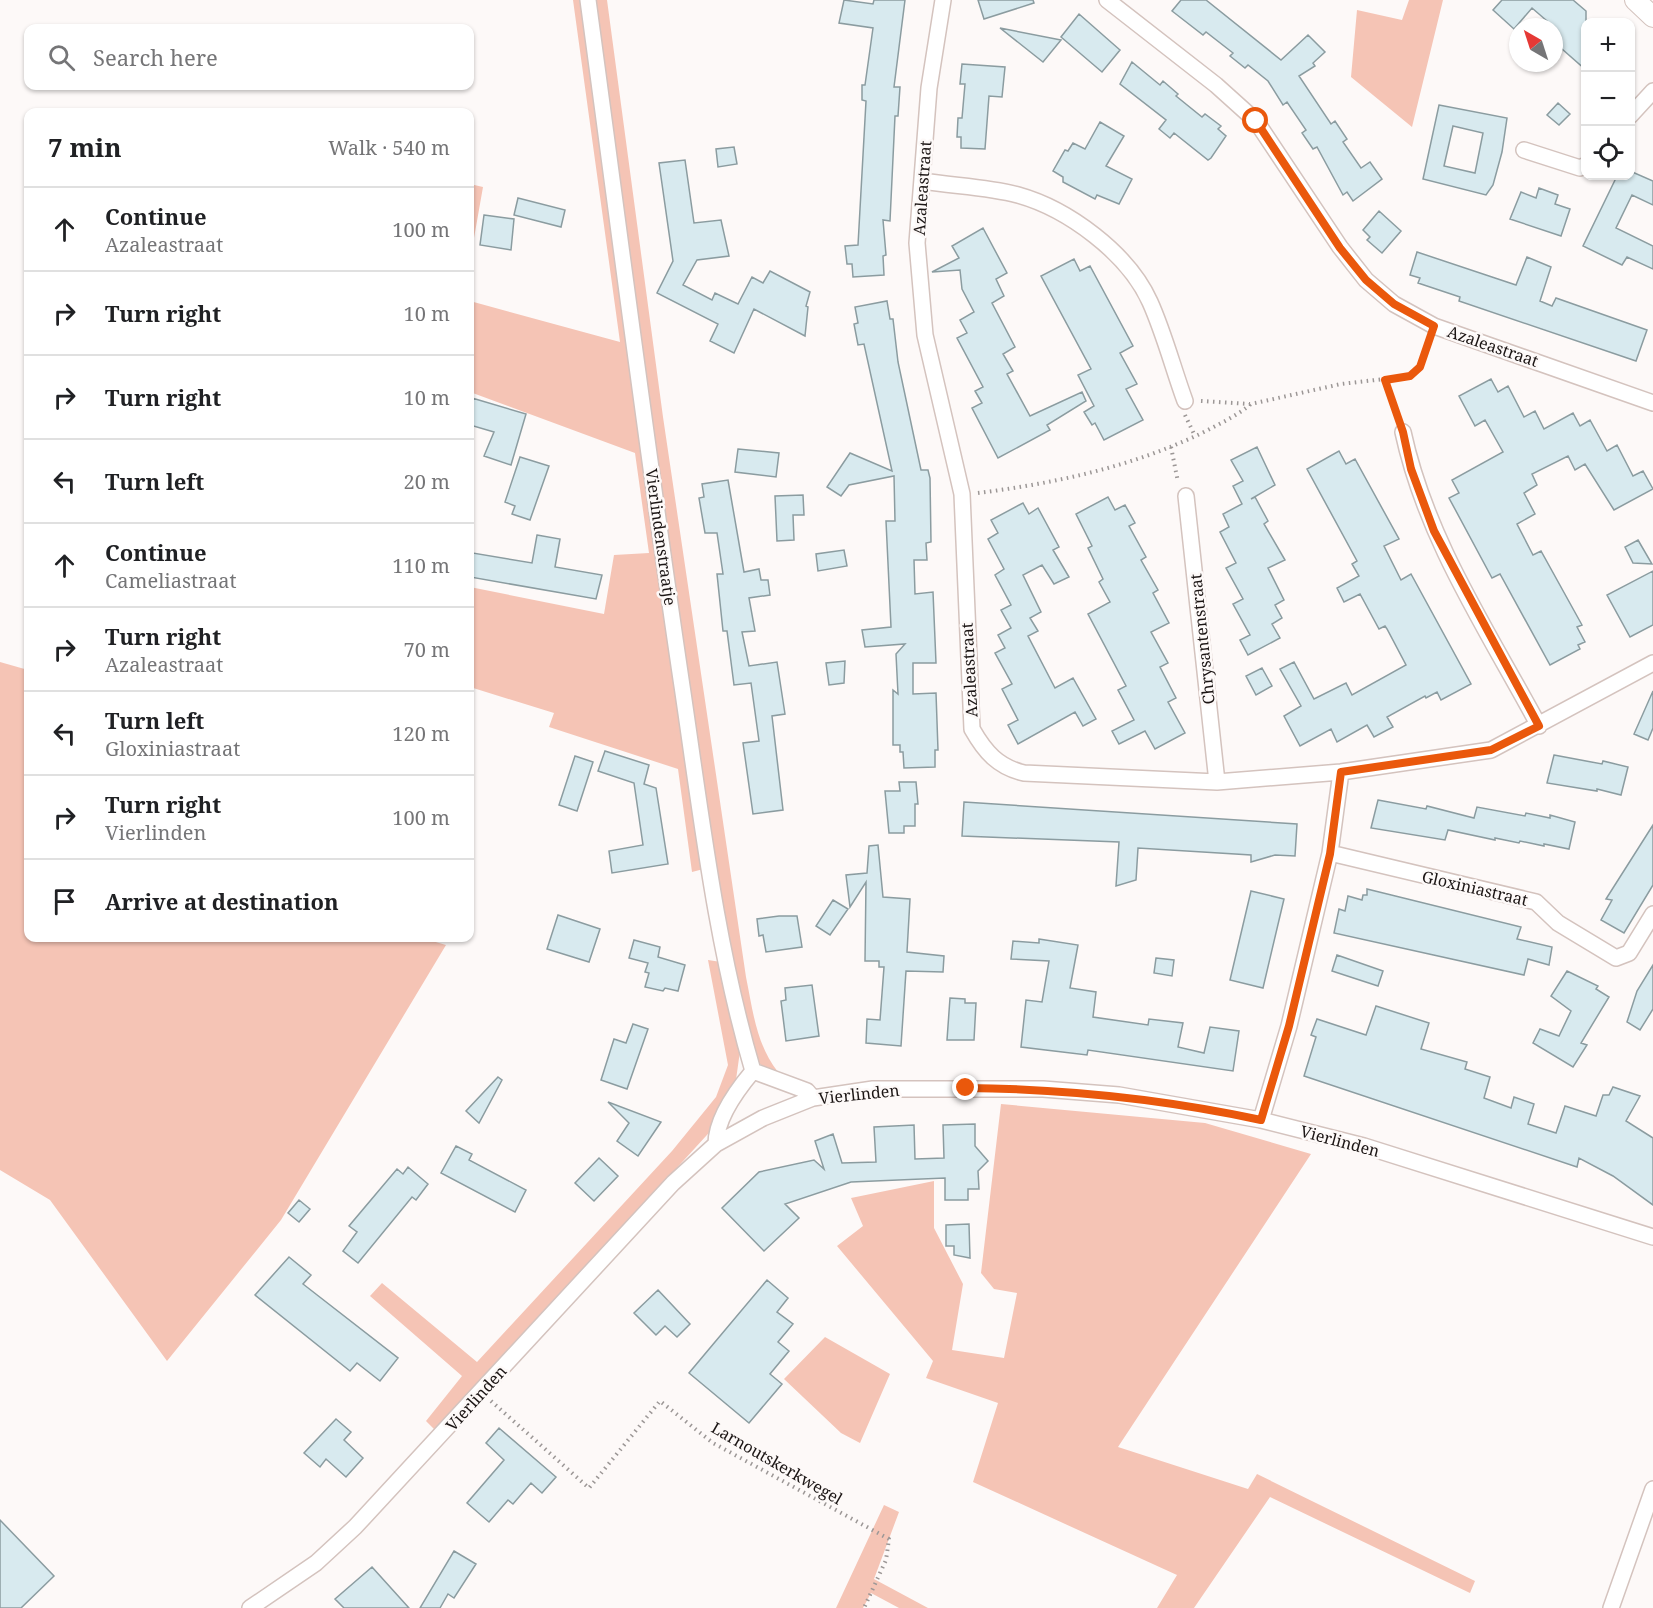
<!DOCTYPE html>
<html lang="en">
<head>
<meta charset="utf-8">
<style>
  body { margin:0; font-family:"Noto Serif",serif; background:#f2f2f2; color:#202124 }
  .controls { position:absolute; right:18px; top:18px; display:grid; overflow:hidden; border-radius:12px; box-shadow:0 2px 4px #0004 }
  .controls button { width:54px; height:54px; display:grid; place-items:center; padding:0; border:0; border-bottom:2px solid #e0e0e0; background:#fff; color:#202124; font:30px sans-serif }
  .compass { position:absolute; left:1509px; top:18px; width:54px; height:54px; border-radius:50%; background:#fff; box-shadow:0 2px 4px #0004; rotate:321deg }
  .stop { position:absolute; width:18px; height:18px; margin:-14px; border:4px solid #ea580c; border-radius:50%; background:#fff }
  .stop.end { background:#ea580c; border-color:#fff; box-shadow:0 2px 6px #0008 }
  .list { margin:0; padding:0; list-style:none }
  h2 { display:flex; justify-content:space-between; align-items:center; height:78px; margin:0; padding:0 24px; font-size:26px }
  h2 small { font-size:20px; font-weight:400; color:#757577 }
  .list li { display:grid; grid-template-columns:39px 1fr auto; gap:18px; align-items:center; box-sizing:border-box; height:84px; padding:0 24px; border-top:2px solid #e0e0e0 }
  .list b { display:block; font-size:22px; white-space:nowrap }
  .list p { margin:0; font-size:20px; white-space:nowrap; color:#757577 }
  .list em { font-size:20px; font-style:normal; color:#757577 }
  .icon { flex:none; width:33px; height:33px; fill:none; stroke:currentColor; stroke-width:2; stroke-linecap:round; stroke-linejoin:round }
  .map { position:relative; flex:none; width:1653px; height:1608px; overflow:hidden }
  .search { position:absolute; background:#fff; box-shadow:0 2px 4px #0004; left:24px; top:24px; width:450px; height:66px; display:flex; align-items:center; gap:15px; box-sizing:border-box; padding:0 21px; border-radius:12px; color:#757577; font-size:22px }
  .panel { position:absolute; background:#fff; box-shadow:0 2px 4px #0004; left:24px; top:108px; width:450px; height:834px; border-radius:12px }
  .map>svg:first-child { display:block }
</style>
</head>
<body>
<div class="map">
<svg width="1653" height="1608" viewBox="0 0 1653 1608">
  <rect width="100%" height="100%" fill="#fdf9f8"/>
  <path fill="#f5c4b5" d="M573 0H607L663 417 746 977C753 1011 756 1044 778 1072L767 1070 759 1063 747 1031 715 866 692 872 678 769 549 727 554 713 470 687V587L604 614 614 555 649 553 635 453 470 392V301L620 342Z
    M1409 0H1443L1412 127 1351 77 1357 10 1402 20Z
    M470 184 483 187 471 255 470 254Z
    M0 662 28 670V938H422L446 945 281 1220 167 1361 50 1200 0 1170Z
    M708 960 721 962 740 1051 735 1087 717 1124 436 1431 426 1421 462 1376 370 1296 382 1283 477 1362 672 1151 716 1097 728 1065Z
    M1001 1104 1205 1123 1311 1154 1118 1447 1248 1489 1257 1474 1475 1581 1470 1593 1270 1497 1194 1608H1157L1177 1575 973 1482 998 1403 926 1378 933 1361 837 1246 863 1226 851 1198 934 1181V1228L963 1284 952 1350 1004 1358 1017 1293 994 1289 981 1273Z
    M825 1337 890 1374 860 1443 841 1433 784 1379Z
    M884 1505 899 1512 874 1579 928 1608H899L871 1593 863 1608H836Z"/>
  <path fill="#d8eaef" stroke="#8b9ca0" stroke-width="1.5" fill-rule="evenodd" d="M844 0 873 4 874 0H905L894 87H900L898 116H895L890 221 883 220 886 255 883 256 884 275 853 277 852 264H847L845 246 858 245 866 101 862 100V85H865L873 28 839 23Z
    M978 0H1033L1034 3 984 19Z
    M1181 0H1206L1281 60 1308 35 1325 52 1313 63 1315 66 1299 76 1331 124 1335 121 1347 139 1343 142 1361 168 1370 162 1382 179 1353 201 1347 192 1343 195 1317 147 1313 149 1302 133 1306 130 1287 102 1283 105 1268 81 1248 65 1245 68 1230 56 1233 53 1206 32 1203 35 1172 11Z
    M1502 0H1573L1586 11V70L1554 42V27L1532 8 1514 29 1493 10Z
    M1079 14 1120 50 1102 72 1061 37Z
    M1000 28 1061 40 1043 62Z
    M1132 62 1160 85 1163 81 1178 94 1176 96 1202 117 1205 114 1221 126 1218 129 1226 136 1211 158 1208 160 1174 133 1170 138 1159 129 1166 120 1120 84Z
    M962 64 1005 67 1002 97 989 96 985 149 961 148V137H957L958 118H962L965 84H960Z
    M1558 103 1570 114 1559 125 1547 115Z
    M1439 105 1507 118 1502 152 1493 185 1486 195 1423 179ZM1453 126 1483 133 1475 173 1444 166Z
    M1100 122 1124 136 1106 166 1132 179 1119 204 1097 195 1095 199 1063 182V177L1053 171 1065 150 1068 151 1073 143 1085 149Z
    M734 147 737 164 718 167 716 149Z
    M685 160 694 223 721 220 729 256 697 260 683 285 712 300 715 293 738 304 752 277 763 283 770 271 810 292 806 306 808 307 805 336 754 309 734 353 710 341 718 324 657 293 673 261 659 163Z
    M1630 171 1653 181V205L1632 195 1616 228 1653 246V269L1627 257 1622 265 1583 246 1617 176H1630Z
    M1539 188 1558 195 1555 204 1570 209 1561 236 1510 219 1521 192 1536 198Z
    M518 198 565 210 561 227 514 215Z
    M1379 211 1401 231 1382 253 1367 240 1370 237 1363 230Z
    M484 215 514 219 511 250 480 245Z
    M983 228 1007 273 996 279 1004 296 992 303 1015 347 1003 354 1013 371 1007 374 1030 416 1082 392 1086 401 1047 425 1050 430 998 458 972 408 982 403 975 391 983 387 957 338 967 333 960 320 974 312 962 289 960 270 932 272 959 258 952 246Z
    M1417 252 1516 285 1527 257 1551 267 1540 301 1552 306 1556 298 1647 330 1636 361 1459 301 1460 297 1418 283 1420 278 1410 275Z
    M1074 259 1080 271 1090 266 1133 346 1120 353 1137 384 1126 389 1143 420 1104 440 1095 423 1092 425 1084 412 1094 406 1078 375 1091 369 1041 276Z
    M887 301 890 319H893L898 362 921 470H928L930 478 931 542 926 543 927 560H914L915 594 933 592 936 663H913V694L936 693 938 750H935V767L904 768 903 752H900V745H893V690L898 694 896 654 905 644 865 647 862 630 891 627 886 521H895L894 476 849 485 841 496 827 487 850 453 892 471 864 344 858 345 854 324 858 323 855 307Z
    M1491 379 1498 392 1508 386 1524 417 1535 411 1544 429 1573 413 1580 426 1590 420 1607 451 1617 445 1633 476 1643 471 1653 489 1614 510 1585 464 1575 470 1568 456 1532 474 1537 485 1524 493 1535 514 1517 524 1533 555 1541 551 1582 625 1577 627 1585 642 1578 645 1580 649 1550 665 1500 574 1492 578 1449 498 1459 493 1452 480 1503 452 1485 420 1475 426 1459 396Z
    M472 398 526 414 511 465 484 456 494 432 470 425Z
    M1257 447 1275 485 1251 499 1255 497 1268 521 1264 524 1285 560 1268 568 1284 600 1275 605 1282 618 1272 624 1280 638 1248 655 1240 640 1250 635 1233 604 1243 599 1226 568 1236 563 1220 532 1229 527 1223 514 1242 504 1233 486 1243 481 1231 460Z
    M738 449 779 453 776 477 735 472Z
    M1339 451 1346 464 1355 459 1399 539 1384 546 1401 580 1411 574 1471 684 1441 700 1437 692 1426 698 1425 696 1387 717 1393 727 1374 737 1367 725 1337 742 1331 729 1300 746 1284 716 1301 706 1280 669 1294 662 1314 699 1346 683 1352 695 1406 665 1387 629 1385 626 1379 629 1360 594 1344 602 1337 588 1359 576 1352 564 1357 561 1307 469Z
    M520 457 549 466 530 520 512 514 515 506 505 502Z
    M728 480 744 572 759 569 761 580H768L770 595 749 598 755 631 742 632 749 666 777 662 785 714 772 716 783 810 753 814 743 743 759 741 751 683 734 685 727 631H723L717 574H723L717 533H705L699 498 704 497 702 484Z
    M803 495 804 515H793L794 540 777 541 775 496Z
    M1108 497 1115 510 1125 505 1135 523 1129 526 1146 557 1141 560 1158 590 1153 593 1169 623 1151 632 1168 663 1160 667 1176 698 1168 702 1185 733 1155 749 1145 731 1119 744 1112 731 1134 720 1118 690 1126 686 1088 614 1110 602 1099 582 1103 579 1088 548 1092 546 1076 514Z
    M1023 503 1029 514 1038 508 1059 547 1053 550 1069 577 1054 584 1042 565 1023 575 1041 612 1030 618 1038 631 1028 636 1055 688 1073 678 1096 719 1083 726 1075 712 1018 744 1008 725 1018 720 1002 689 1012 684 995 653 1005 648 998 635 1011 628 1001 610 1011 605 995 575 1004 569 988 539 998 533 991 520Z
    M537 535 560 539 555 567 602 575 596 599 470 577 473 553 532 563Z
    M1638 540 1652 564 1633 563 1625 547Z
    M844 550 847 566 818 571 816 554Z
    M1653 571V625L1630 637 1607 595Z
    M845 661 844 683 829 685 826 663Z
    M1262 668 1272 686 1256 695 1246 676Z
    M1653 691V728L1648 740 1634 734Z
    M605 751 649 765 644 784 656 788 668 864 612 873 609 851 643 845 634 783 598 771Z
    M1554 755 1602 764 1603 761 1628 767 1621 795 1597 789V791L1547 783Z
    M575 756 593 762 577 811 559 805Z
    M899 782H916L918 804H915V826H904V833H889L885 791H900Z
    M1378 800 1426 809 1427 806 1474 818 1477 807 1525 816 1526 813 1550 818V815L1575 822 1569 849 1544 844V846L1520 841 1519 843 1495 838V840L1448 830 1445 840 1371 828Z
    M964 802 1297 824 1295 856 1275 855 1251 862V855L1138 848 1136 880 1116 886 1119 842 962 836Z
    M1653 825V885L1624 933 1601 920 1612 900 1606 899Z
    M878 845 883 897 910 899 907 952 944 956 943 972 906 971 901 1046 866 1043 867 1019 880 1020 884 967H879V961H865L866 882 850 907 846 875 867 873 869 846Z
    M1367 889 1521 927 1517 939 1552 947 1549 965 1528 959 1524 975 1334 933 1339 909 1345 911 1348 896 1362 900 1363 895H1367Z
    M1251 891 1284 899 1263 988 1230 980Z
    M833 900 848 909 830 935 816 926Z
    M558 915 600 929 589 962 547 949Z
    M779 916H797L802 947 766 952 763 935 759 936 757 919Z
    M1039 939 1078 945 1070 988 1096 992 1093 1017 1148 1025 1149 1019 1183 1023 1178 1047 1204 1053 1210 1027 1239 1031 1233 1071 1088 1050 1087 1055 1021 1047 1026 1000 1042 1002 1049 961 1011 959 1013 941 1039 943Z
    M634 940 660 947 658 957 685 965 678 991 665 988 663 991 645 987 649 973 645 972 648 963 629 958Z
    M1337 955 1383 971 1378 986 1332 971Z
    M1156 958 1174 960 1172 976 1154 973Z
    M1653 965V1009L1640 1030 1627 1022 1637 991Z
    M1567 971 1598 986 1596 989 1609 997 1581 1043 1587 1045 1573 1067 1533 1043 1540 1029 1559 1036 1571 1011 1551 996Z
    M812 985 819 1036 786 1041 781 1001 786 1000 785 988Z
    M950 998 965 999V1003H976L974 1040H947Z
    M1376 1006 1429 1023 1421 1049 1467 1062 1465 1069 1490 1077 1484 1098 1511 1108 1514 1097 1534 1104 1528 1124 1556 1133 1565 1106 1596 1116 1603 1095H1609L1613 1087 1640 1096 1626 1121 1653 1138V1205L1613 1176 1579 1158 1577 1167 1304 1076 1316 1037 1311 1035 1317 1019 1366 1035Z
    M633 1024 648 1029 627 1089 601 1080 614 1039 626 1043Z
    M498 1077 502 1080 479 1123 466 1111Z
    M608 1102 661 1122 638 1156 617 1141 629 1123Z
    M975 1124V1146L988 1161 978 1171 979 1189H968V1200H945V1178L851 1182 785 1204 799 1218 764 1251 722 1208 759 1172 814 1160 824 1169 815 1141 833 1134 842 1163 876 1162 874 1127 914 1125 915 1159 944 1158 943 1125Z
    M456 1146 472 1154 469 1160 526 1190 515 1212 441 1173Z
    M599 1158 618 1176 594 1201 575 1183Z
    M408 1167 428 1184 416 1200 412 1197 358 1263 343 1251 357 1232 349 1226 397 1169 403 1174Z
    M299 1200 310 1209 299 1222 288 1213Z
    M969 1224 970 1258 954 1255V1246H946V1225Z
    M289 1257 311 1275 303 1284 398 1358 380 1381 357 1363 350 1371 255 1295Z
    M767 1280 788 1298 777 1312 793 1324 778 1342 789 1351 770 1374 782 1384 749 1423 689 1373Z
    M658 1290 690 1324 677 1337 665 1326 656 1335 634 1313Z
    M336 1419 351 1432 344 1440 363 1458 346 1477 326 1459 320 1467 304 1453Z
    M499 1428 556 1477 542 1493 531 1483 513 1504 508 1500 489 1522 467 1503 504 1460 486 1443Z
    M0 1520 54 1576 21 1608H0Z
    M454 1551 476 1564 454 1598 448 1594 440 1608H420Z
    M372 1567 409 1608H344L335 1599Z"/>
  <g fill="none" stroke-linecap="round" stroke-linejoin="round">
    <defs>
      <path id="minor" d="M588 0C619 229 648 458 682 686 701 814 716 946 753 1071
        M943 0 929 88 917 243 925 335 962 494 972 729C985 752 998 767 1024 773L1217 782 1341 772 1491 750 1653 663
        M1107 0 1216 85 1256 121 1340 247 1366 280 1394 304 1434 326 1653 403
        M1630 116 1653 91
        M1524 150 1580 168 1586 165
        M923 181C953 186 988 187 1018 195 1068 209 1128 253 1150 302 1164 333 1173 368 1185 401
        M1403 432C1426 539 1488 631 1539 726
        M1186 496 1217 782
        M1330 853 1536 902 1558 923 1616 958 1629 953 1653 914
        M753 1071 807 1091 813 1098
        M1261 1120 1289 1026 1330 853 1341 772
        M716 1144C716 1119 737 1090 753 1071
        M250 1608 316 1563 355 1527 673 1183 716 1144 763 1118 813 1098 873 1089H1043L1119 1095 1261 1120 1364 1146 1653 1237
        M1611 1608 1653 1489"/>
      <path id="tertiary" d="M1635 0 1653 17"/>
    </defs>
    <use href="#minor" stroke="#d4c3be" stroke-width="18"/>
    <use href="#tertiary" stroke="#d4c3be" stroke-width="22"/>
    <path stroke="#9c9796" stroke-width="4" stroke-dasharray="1.5 4.5" stroke-linecap="butt" d="M1385 380 1397 418
      M1201 401 1250 404
      M1185 415 1195 436
      M1171 447 1178 482
      M978 493C1057 483 1136 466 1208 430 1223 422 1238 415 1251 404L1341 384 1410 376 1420 367 1429 341
      M491 1401 589 1488 660 1401 713 1443 889 1539 886 1560 864 1608"/>
    <use href="#minor" stroke="#fff" stroke-width="15"/>
    <use href="#tertiary" stroke="#fff" stroke-width="20"/>
  </g>
  <g fill="none" stroke-linecap="round" stroke-linejoin="round">
    <path stroke="#ea580c" stroke-width="8" d="M966 1088C1066 1089 1163 1099 1261 1120L1289 1026 1330 854 1341 772 1491 750 1539 726 1434 531 1411 469 1403 432 1385 380 1410 376 1420 367 1434 326 1394 304 1366 280 1340 248 1256 121"/>
  </g>
  <g text-anchor="middle" stroke-width="5" stroke-linejoin="round" paint-order="stroke">
    <g font-size="16" fill="#1b1514" stroke="#fdf9f8">
      <text transform="translate(922 188) rotate(-86)" y="6">Azaleastraat</text>
      <text transform="translate(1493 346) rotate(19)" y="6">Azaleastraat</text>
      <text transform="translate(661 537) rotate(82)" y="6">Vierlindenstraatje</text>
      <text transform="translate(1202 639) rotate(-96)" y="6">Chrysantenstraat</text>
      <text transform="translate(969 670) rotate(-93)" y="6">Azaleastraat</text>
      <text transform="translate(1475 888) rotate(13)" y="6">Gloxiniastraat</text>
      <text transform="translate(859 1094) rotate(-6)" y="6">Vierlinden</text>
      <text transform="translate(1340 1141) rotate(15)" y="6">Vierlinden</text>
      <text transform="translate(476 1398) rotate(-48)" y="6">Vierlinden</text>
      <text transform="translate(777 1463) rotate(30)" y="6">Larnoutskerkwegel</text>
    </g>
  </g>
</svg>
<div class="controls">
<button>+</button>
<button>−</button>
<button><svg class="icon" aria-label="locate" viewBox="0 0 24 24"><circle cx="12" cy="12" r="6"/><path d="M12 2v4M12 18v4M2 12h4M18 12h4"/></svg></button>
</div>
<svg class="compass" viewBox="-18 -18 36 36"><path d="M0-13l5 13h-10z" fill="#e53935"/><path d="M0 13l5-13h-10z" fill="#757577"/></svg>
<div class="stop" style="left:1256px;top:121px"></div>
<div class="stop end" style="left:966px;top:1088px"></div>
<div class="search"><svg class="icon" aria-label="search" viewBox="0 0 24 24"><circle cx="10" cy="10" r="6"/><path d="M15 15l6 6"/></svg>Search here</div>
<section class="panel">
<h2>7 min<small>Walk · 540 m</small></h2>
<ul class="list">
<li><svg class="icon" aria-label="ahead" viewBox="0 0 24 24"><path d="M12 20V5M6 11l6-6 6 6"/></svg><div><b>Continue</b><p>Azaleastraat</p></div><em>100 m</em></li>
<li><svg class="icon" aria-label="right" viewBox="0 0 24 24"><path d="M7 20v-9h11M14 6l5 5-5 5"/></svg><div><b>Turn right</b></div><em>10 m</em></li>
<li><svg class="icon" aria-label="right" viewBox="0 0 24 24"><path d="M7 20v-9h11M14 6l5 5-5 5"/></svg><div><b>Turn right</b></div><em>10 m</em></li>
<li><svg class="icon" aria-label="left" viewBox="0 0 24 24"><path d="M17 20v-9H6M10 6l-5 5 5 5"/></svg><div><b>Turn left</b></div><em>20 m</em></li>
<li><svg class="icon" aria-label="ahead" viewBox="0 0 24 24"><path d="M12 20V5M6 11l6-6 6 6"/></svg><div><b>Continue</b><p>Cameliastraat</p></div><em>110 m</em></li>
<li><svg class="icon" aria-label="right" viewBox="0 0 24 24"><path d="M7 20v-9h11M14 6l5 5-5 5"/></svg><div><b>Turn right</b><p>Azaleastraat</p></div><em>70 m</em></li>
<li><svg class="icon" aria-label="left" viewBox="0 0 24 24"><path d="M17 20v-9H6M10 6l-5 5 5 5"/></svg><div><b>Turn left</b><p>Gloxiniastraat</p></div><em>120 m</em></li>
<li><svg class="icon" aria-label="right" viewBox="0 0 24 24"><path d="M7 20v-9h11M14 6l5 5-5 5"/></svg><div><b>Turn right</b><p>Vierlinden</p></div><em>100 m</em></li>
<li><svg class="icon" aria-label="arrive" viewBox="0 0 24 24"><path d="M6 21V4h12l-3 4 3 4H6"/></svg><div><b>Arrive at destination</b></div></li>
</ul>
</section>
</div>
</body>
</html>
